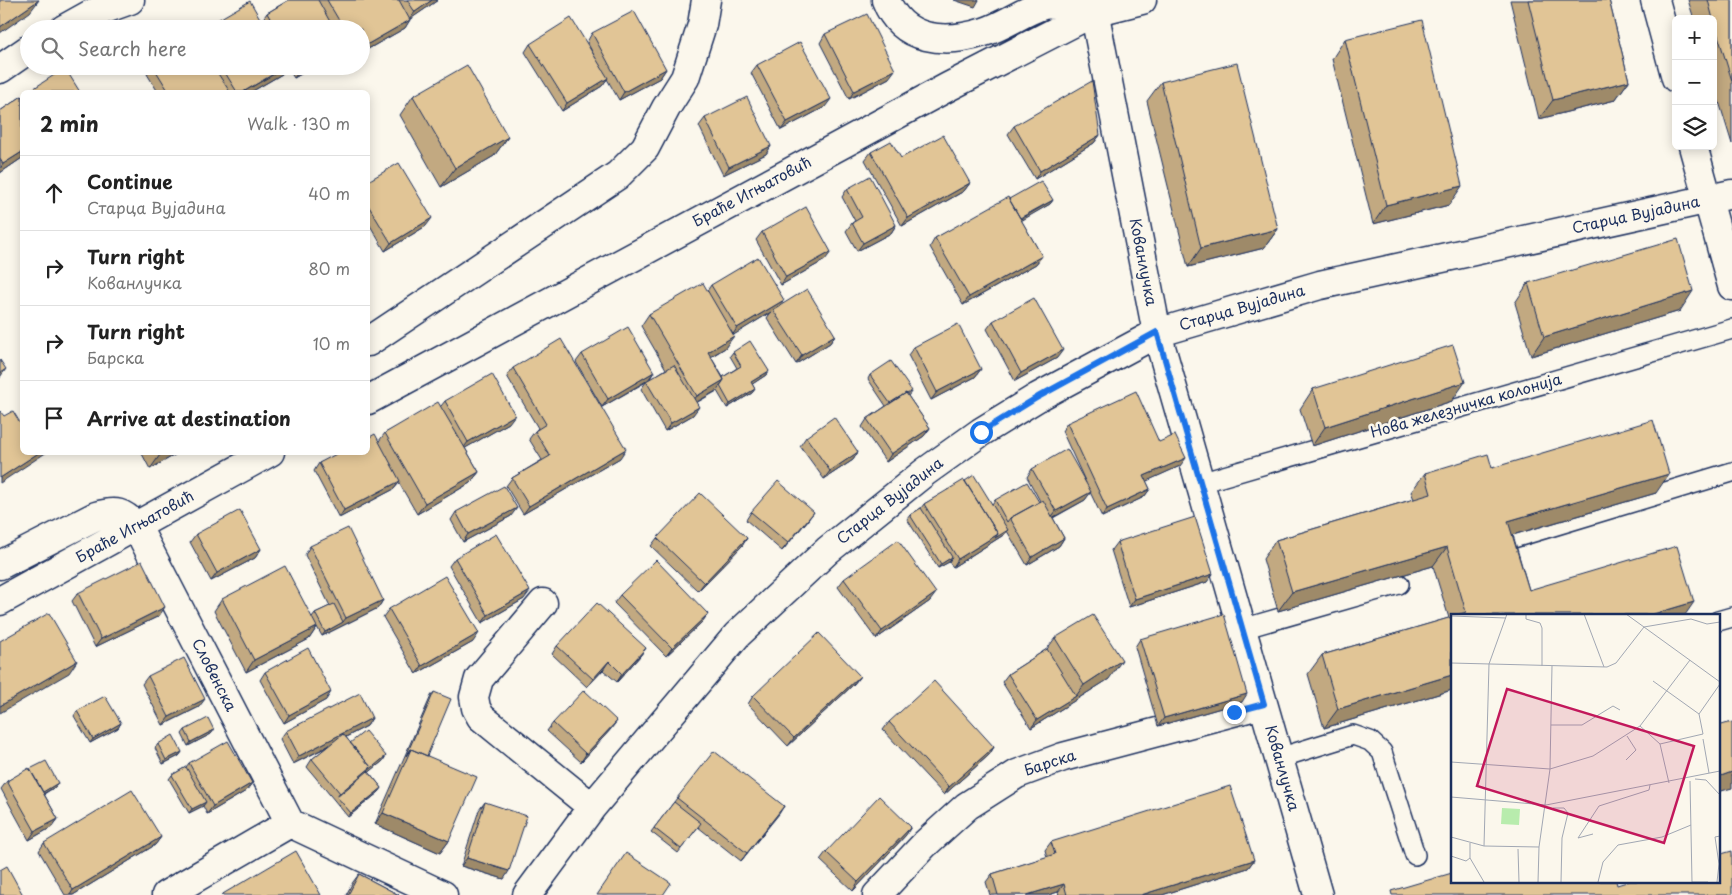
<!DOCTYPE html>
<html lang="en">
<head>
<meta charset="utf-8">
<style>
  body { margin:0; font-family:"Playpen Sans",sans-serif; background:#f2f2f2; color:#222 }
  .controls { position:absolute; right:15px; top:15px; display:grid; overflow:hidden; border-radius:8px; box-shadow:0 2px 12px #0003 }
  .controls button { width:45px; height:45px; display:grid; place-items:center; padding:0; border:0; border-bottom:1px solid #e0e0e0; background:#fff; color:#222; font:25px sans-serif }
  .stop { position:absolute; width:15px; height:15px; margin:-11px; border:4px solid #1a73e8; border-radius:50%; background:#fff }
  .stop.end { background:#1a73e8; border-color:#fff; box-shadow:0 1px 5px #0008 }
  .list { margin:0; padding:0; list-style:none }
  h2 { display:flex; justify-content:space-between; align-items:center; height:65px; margin:0; padding:0 20px; font-size:21px }
  h2 small { font-size:16px; font-weight:400; color:#767676 }
  .list li { display:grid; grid-template-columns:32px 1fr auto; gap:15px; align-items:center; box-sizing:border-box; height:75px; padding:0 20px; border-top:1px solid #e0e0e0 }
  .list b { display:block; font-size:19px; white-space:nowrap }
  .list p { margin:0; font-size:16px; white-space:nowrap; color:#767676 }
  .list em { font-size:16px; font-style:normal; color:#767676 }
  .icon { flex:none; width:28px; height:28px; fill:none; stroke:currentColor; stroke-width:2; stroke-linecap:round; stroke-linejoin:round }
  .map { position:relative; flex:none; width:1732px; height:895px; overflow:hidden }
  .search { position:absolute; background:#fff; box-shadow:0 2px 12px #0003; left:20px; top:20px; width:350px; height:55px; display:flex; align-items:center; gap:12px; box-sizing:border-box; padding:0 18px; border-radius:28px; color:#767676; font-size:19px }
  .panel { position:absolute; background:#fff; box-shadow:0 2px 12px #0003; left:20px; top:90px; width:350px; height:365px; border-radius:8px }
  .map>svg:first-child { display:block }
</style>
</head>
<body>
<div class="map">
<svg width="1732" height="895" viewBox="0 0 1732 895">
  <rect width="100%" height="100%" fill="#fbf7ec"/>
  <filter id="ink" filterUnits="userSpaceOnUse"><feTurbulence type="fractalNoise" baseFrequency=".02" numOctaves="2"/><feDisplacementMap in="SourceGraphic" scale="10" xChannelSelector="R" yChannelSelector="G"/><feConvolveMatrix kernelMatrix="1 2 1 2 8 2 1 2 1" color-interpolation-filters="sRGB"/></filter>
  <g filter="url(#ink)">
    <g fill="none" stroke-linecap="round" stroke-linejoin="round">
      <defs>
        <path id="service" d="M1200 483 1732 329
          M1507 540 1732 472
          M1718 621 1732 617
          M1242 629 1399 584
          M1279 758 1353 735 1370 741 1382 752 1415 855"/>
        <path id="minor" d="M886 0C902 42 946 44 984 32 1004 26 1025 10 1044 5 1054 3 1083 10 1094 12
          M1092 0 1157 333 1318 895
          M1655 0 1676 78
          M64 29 91 14 130 0
          M0 69 29 49
          M1693 146 1732 286
          M368 342 618 175 645 148 666 108 685 78 702 25 706 0
          M368 400 948 87 1094 12 1142 0
          M0 565 96 516C116 510 123 512 137 527L290 823
          M0 601 270 452
          M543 603 479 679 474 697 476 708 481 717 592 807
          M166 895 290 823 443 895
          M527 895 592 807 737 635 828 550 925 472 981 432 1038 397 1157 333 1320 285 1732 194
          M877 895 925 844 967 806 1017 774 1063 757 1263 704"/>
      </defs>
      <use href="#service" stroke="#1b2f5e" stroke-width="22"/>
      <use href="#minor" stroke="#1b2f5e" stroke-width="31"/>
      <use href="#service" stroke="#fbf7ec" stroke-width="19"/>
      <use href="#minor" stroke="#fbf7ec" stroke-width="28"/>
    </g>
    <path fill="#c2a981" stroke="#1b2f5e" d="M289 0H438L410 19 405 28 361 53V29H202L262 20 267 13Z
      M1510 0H1609L1629 81 1615 100 1539 119Z
      M1688 0H1732V144L1713 82V19H1694Z
      M592 33 666 69 660 78 619 100 607 79 602 86 562 111 525 52 530 44 596 59 587 42Z
      M825 34 889 78 849 99 820 43Z
      M1345 39 1449 205 1373 224 1332 59Z
      M757 65 825 107 781 130 751 73Z
      M152 66H315L294 78 287 67 282 74 251 92H158L147 74Z
      M1161 82 1278 229 1264 248 1188 267 1147 101Z
      M22 96V158L0 173V111Z
      M413 96 508 137 494 156 441 187 400 115Z
      M705 118 771 146 766 154 723 175 699 126Z
      M1014 126 1100 135 1094 143 1035 179 1008 134Z
      M871 152 901 158 970 183 964 191 902 226 865 160Z
      M368 181 426 226 385 251 368 222Z
      M847 189 896 225 891 233 857 251 846 231 852 223 855 221 842 197Z
      M1009 199 1053 200 1050 204 1021 220 1042 256 1036 264 963 305 930 247 935 238Z
      M762 232 825 260 781 285 756 240Z
      M1528 283 1680 311 1531 356 1515 303Z
      M711 285 780 305 835 335 830 343 796 364 767 318 771 312 733 335 725 348 711 357 723 377 737 368 730 356 733 352 769 371 766 375 752 384 755 389 752 393 727 408 717 391 696 403 693 415 665 431 641 389 646 382 602 407 576 362 582 354 654 372 649 380 666 369 641 326 649 314 707 291Z
      M993 321 1057 358 1015 381 987 329Z
      M914 347 981 369 975 377 931 400 908 355Z
      M513 368 620 458 523 514 506 486 512 478 542 460 529 439 535 431 538 428 507 376Z
      M870 375 912 391 908 396 930 428 924 436 886 462 862 427 867 419 886 406 868 379Z
      M1313 389 1452 401 1312 446 1300 409Z
      M445 401 509 423 465 448 479 472 470 483 417 514 399 483 394 489 339 518 314 471 319 463 379 441 385 433 441 406Z
      M1067 423 1159 442 1180 466 1146 481 1150 489 1144 497 1102 517 1090 492 1085 500 1053 518 1064 538 1059 546 1027 565 1007 531 1005 534 953 567 949 562 938 568 907 519 910 515 921 508 924 504 965 481 992 504 995 500 1039 502 1040 501 1027 477 1032 469 1086 483 1062 431Z
      M806 437 858 452 853 460 824 479 800 446Z
      M141 452H180L150 469Z
      M1492 468 1656 493 1513 535 1529 590 1685 615H1452V690L1324 728 1308 674 1322 655 1449 618 1433 566 1278 611 1263 559 1276 540 1414 499 1411 492 1425 473Z
      M456 512 511 516 463 542 451 520Z
      M751 512 808 520 782 551 746 520Z
      M196 534 261 549 255 558 211 581 190 542Z
      M657 538H747L742 546 698 591 651 546Z
      M1117 542 1207 582 1129 607 1111 550Z
      M310 546 383 600 378 608 322 636 317 627 309 639 246 672 214 611 222 599 312 617 315 613 330 606 305 555Z
      M455 558 524 599 482 623 449 566Z
      M844 579 930 601 876 639 838 587Z
      M78 593 159 616 95 647 72 601Z
      M620 595 708 614 702 622 666 656 614 603Z
      M389 609 473 642 416 674 383 617Z
      M1055 638 1109 679 1031 728 1002 682 1008 674 1047 649Z
      M1140 639 1242 702 1158 726 1135 647Z
      M557 646 646 648 640 656 617 682 603 670 587 687 552 654Z
      M265 672 326 700 284 723 260 680Z
      M148 676 199 707 163 725 142 684Z
      M860 676 854 684 788 746 748 704 753 696Z
      M434 692 427 756 449 841 440 853 375 824 431 696Z
      M77 711 121 723 118 728 90 743 74 716Z
      M372 718 367 726 346 737 350 743 383 761 369 772 382 788 379 792 348 817 307 767 312 759 329 746 293 764 280 739 286 731Z
      M889 722 994 747 989 755 944 795 883 730Z
      M553 723 611 729 581 762 547 731Z
      M185 730H214L211 734 188 746 182 734Z
      M158 744 182 752 179 756 163 764 155 748Z
      M189 763 252 783 246 791 207 814 203 806 189 813 169 779 172 775 186 767Z
      M30 769 58 783 55 787 44 794 58 819 52 827 29 840 1 789 7 781Z
      M677 798 784 806 741 861 698 827 678 853 651 832Z
      M485 802 504 879 461 866 479 810Z
      M906 835 853 891 820 860 826 852Z
      M161 837 155 845 73 895H65L39 851 44 843Z
      M1051 842 1254 860 1248 868 1162 895H1059L1058 892 1048 895H990L986 882 992 874 1047 857 1045 850Z
      M359 874 399 895H346L353 882Z"/>
    <path fill="#9e8a69" stroke="#1b2f5e" d="M39 0 30 12 0 33V27Z
      M432 0H438L409 20 415 12Z
      M954 0H979L975 7Z
      M410 20 405 28 361 53V48Z
      M288 66 282 74 251 92H243Z
      M306 66H315L294 78 300 70Z
      M666 69 660 78 619 100 624 92Z
      M895 70 889 78 849 99 854 91Z
      M608 78 602 86 562 111 567 103Z
      M1629 81 1615 100 1539 119 1553 100Z
      M831 99 825 107 781 130 787 122Z
      M1100 135 1094 143 1035 179 1040 171Z
      M508 137 494 156 441 187 455 168Z
      M771 146 766 154 723 175 729 167Z
      M22 152V158L0 173V169L3 164Z
      M970 183 964 191 902 226 908 218Z
      M1462 186 1449 205 1373 224 1386 205Z
      M1053 200 1050 204 1014 225 1017 221Z
      M432 218 426 226 385 251 391 243Z
      M896 225 891 233 857 251 863 243Z
      M1278 229 1264 248 1188 267 1201 248Z
      M831 252 825 260 781 285 786 277Z
      M1042 256 1036 264 963 305 969 297Z
      M1693 291 1680 311 1531 356 1544 337Z
      M784 300 778 308 773 310 771 312 732 336 737 328Z
      M835 335 830 343 796 364 802 355Z
      M734 336 725 348 700 363 708 352Z
      M1063 350 1057 358 1015 381 1021 373Z
      M6 369 0 377V378V373Z
      M981 369 975 377 931 400 937 392Z
      M769 371 766 375 748 387 751 382Z
      M654 372 648 380 602 407 608 399Z
      M724 380 716 391 688 407 697 396Z
      M1465 382 1452 401 1312 446 1325 427Z
      M755 389 752 393 727 408 730 404Z
      M699 407 693 415 665 431 671 423Z
      M515 415 509 423 462 450 468 442Z
      M930 428 924 436 886 462 891 454Z
      M626 449 620 458 523 514 529 506Z
      M40 452H47L0 483V478Z
      M162 452H180L150 469Z
      M858 452 853 460 824 479 830 471Z
      M1186 458 1180 466 1138 485 1144 476Z
      M479 472 470 483 417 514 425 503Z
      M1669 474 1656 493 1495 540 1508 521Z
      M400 481 394 489 339 518 344 510Z
      M1150 489 1144 497 1102 517 1107 509Z
      M1091 492 1085 500 1050 519 1056 511Z
      M517 508 511 516 463 542 468 534Z
      M814 512 808 520 782 551 788 543Z
      M1008 530 1005 534 953 567 958 559 998 534Z
      M747 538 742 546 698 591 704 583Z
      M1064 538 1059 546 1027 565 1032 557Z
      M1447 547 1433 566 1278 611 1292 592Z
      M261 549 255 558 211 581 217 573Z
      M952 557 949 562 938 568 941 564Z
      M1213 574 1207 582 1129 607 1135 599Z
      M530 591 524 599 482 623 488 615Z
      M936 593 930 601 876 639 882 631Z
      M383 600 378 608 322 636 325 632 343 622 346 618Z
      M1694 602 1685 615H1650Z
      M165 607 159 616 95 647 101 639Z
      M708 614 702 622 666 656 672 648Z
      M317 627 309 639 246 672 254 660Z
      M479 633 473 642 416 674 422 666Z
      M646 648 640 656 617 682 622 674Z
      M1122 660 1109 679 1031 728 1037 720 1076 696 1084 685Z
      M77 661 69 673 0 713V706Z
      M609 661 603 670 587 687 593 679Z
      M1452 675V690L1324 728 1338 709Z
      M860 676 854 684 788 746 794 738Z
      M331 692 326 700 284 723 289 715Z
      M1247 694 1242 702 1158 726 1164 718Z
      M205 699 199 707 163 725 169 717Z
      M372 718 367 726 293 764 299 756Z
      M617 721 611 729 581 762 586 754Z
      M121 723 118 728 90 743 93 739Z
      M214 730 211 734 188 746 191 742Z
      M994 747 989 755 944 795 949 787Z
      M182 752 179 756 163 764 166 760Z
      M386 756 383 761 338 798 337 797 340 793 371 767Z
      M1732 772V788L1718 792V777Z
      M58 783 55 787 36 798 39 794Z
      M252 783 246 791 207 814 213 806Z
      M382 788 379 792 348 817 351 813Z
      M206 802 203 806 189 813 192 809Z
      M784 806 779 814 741 861 747 853Z
      M383 813 449 841 440 853 375 824Z
      M58 819 52 827 29 840 35 831Z
      M911 827 906 835 853 891 858 882Z
      M161 837 155 845 73 895H70L73 890Z
      M467 858 509 871 504 879 461 866Z
      M1254 860 1248 868 1162 895H1141Z
      M1064 884 1058 892 1048 895H1027Z"/>
    <path fill="#e1c596" stroke="#1b2f5e" d="M0 0H39L0 27Z
      M289 0H318L334 29H276L267 13Z
      M327 0H399L410 20 361 48V29H344Z
      M407 0H432L415 12Z
      M1528 0H1609L1629 81 1553 100Z
      M1708 0H1732V81L1713 19Z
      M250 1 266 29H202Z
      M634 11 666 69 624 92 592 33Z
      M867 14 895 70 854 91 825 34Z
      M571 18 608 78 567 103 530 44Z
      M1422 20 1462 186 1386 205 1345 39Z
      M800 42 831 99 787 122 757 65Z
      M1237 63 1278 229 1201 248 1161 82Z
      M467 65 508 137 455 168 413 96Z
      M153 66H213L230 92H169Z
      M221 66H287L243 92H237Z
      M297 66H306L300 70Z
      M65 68 80 92H28Z
      M1092 81 1100 135 1040 171 1014 126Z
      M22 96V152L3 164 0 159V111Z
      M747 97 771 146 729 167 705 118Z
      M943 135 970 183 908 218 871 152 891 141 901 158Z
      M399 163 432 218 391 243 368 205V181Z
      M870 176 896 225 863 243 852 223 862 217 847 189Z
      M1041 181 1053 200 1020 218 1009 199Z
      M1008 197 1042 256 969 297 935 238Z
      M806 207 831 252 786 277 762 232Z
      M1678 239 1693 291 1544 337 1528 283Z
      M758 257 784 300 737 328 711 285Z
      M703 283 734 336 708 352 724 380 697 396 649 314Z
      M807 289 835 335 802 355 773 310Z
      M1034 298 1063 350 1021 373 993 321Z
      M958 324 981 369 937 392 914 347Z
      M628 327 654 372 608 399 582 354Z
      M561 339 626 449 529 506 512 478 550 456 535 431 546 424 513 368Z
      M750 341 769 371 751 382 755 389 730 404 720 386 724 380 723 377 741 366 733 352Z
      M1453 345 1465 382 1325 427 1313 389Z
      M0 360 6 369 0 373Z
      M891 361 912 391 907 394 906 393 890 403 870 375Z
      M674 365 699 407 671 423 646 381Z
      M492 374 515 415 468 442 445 401Z
      M1136 391 1159 442 1175 435 1186 458 1144 476 1150 489 1107 509 1067 423Z
      M906 393 930 428 891 454 867 419Z
      M438 402 479 472 425 503 385 433Z
      M0 411 4 416 13 411 22 426V452H40L0 478Z
      M834 417 858 452 830 471 806 437Z
      M1653 420 1669 474 1508 521 1529 590 1677 546 1694 602 1650 615H1457L1466 612 1447 547 1292 592 1276 540 1431 494 1425 473 1488 454 1492 468Z
      M375 434 400 481 344 510 319 463 340 452H368V438Z
      M1067 449 1091 492 1056 511 1032 469Z
      M974 475 1008 530 995 538 998 534 965 481Z
      M964 480 998 534 958 559 924 504Z
      M778 481 814 512 788 543 751 512Z
      M1027 482 1039 502 1010 518 1007 522 995 500Z
      M504 486 517 508 468 534 456 512Z
      M700 493 747 538 704 583 657 538Z
      M1043 500 1064 538 1032 557 1010 518Z
      M921 508 952 557 941 564 910 515Z
      M240 510 261 549 217 573 196 534Z
      M1195 517 1213 574 1135 599 1117 542Z
      M348 528 383 600 346 618 310 546Z
      M496 534 530 591 488 615 455 558Z
      M898 540 936 593 882 631 844 579Z
      M656 560 708 614 672 648 620 595Z
      M142 561 165 607 101 639 78 593Z
      M285 566 317 627 254 660 222 599Z
      M445 576 479 633 422 666 389 609Z
      M597 603 646 648 622 674 609 661 593 679 557 646Z
      M334 604 343 622 325 632 315 613Z
      M49 613 77 661 0 706V641Z
      M1224 614 1247 694 1164 718 1140 639Z
      M1093 615 1122 660 1084 685 1055 638Z
      M1452 617V675L1338 709 1322 655Z
      M819 633 860 676 794 738 753 696Z
      M308 648 331 692 289 715 265 672Z
      M1047 649 1076 696 1037 720 1008 674Z
      M184 658 205 699 169 717 148 676Z
      M934 681 994 747 949 787 889 722Z
      M584 690 617 721 586 754 553 723Z
      M434 692 451 699 427 756 411 749 406 756Z
      M360 693 372 718 299 756 286 731Z
      M105 696 121 723 93 739 77 711Z
      M208 718 214 730 191 742 185 730Z
      M1732 722V772L1718 777V726Z
      M365 731 386 756 368 771 371 767 350 743Z
      M343 734 371 767 340 793 312 759Z
      M173 735 182 752 166 760 158 744Z
      M228 741 252 783 213 806 189 763Z
      M411 749 477 777 449 841 383 813Z
      M714 751 784 806 747 853 677 798Z
      M46 761 58 783 43 792 30 769Z
      M186 767 206 802 192 809 172 775Z
      M29 768 58 819 35 831 7 781Z
      M368 771 382 788 351 813 337 797Z
      M1230 786 1254 860 1141 895H1067L1064 884 1027 895H998L992 874 1055 854 1051 842Z
      M132 790 161 837 73 890 44 843Z
      M879 796 911 827 858 882 826 852Z
      M485 802 527 816 509 871 467 858Z
      M674 802 701 823 681 849 654 828Z
      M296 851 321 895H221Z
      M1732 851V895H1392L1391 891 1452 873V881H1616L1617 885 1630 881H1718V855Z
      M626 853 671 883 663 895H597Z
      M7 866 23 895H0V870Z
      M359 874 399 895H348Z"/>
  </g>
  <g fill="none" stroke-linecap="round" stroke-linejoin="round" filter="url(#ink)">
    <path stroke="#1a73e8" stroke-width="6" d="M981 432 1038 397 1157 332 1264 704 1234 712"/>
  </g>
  <g text-anchor="middle" stroke-width="5" stroke-linejoin="round" paint-order="stroke">
    <g font-size="15" fill="#1b2f5e" stroke="#fbf7ec">
      <text transform="translate(752 192) rotate(-28)" y="5">Браће Игњатовић</text>
      <text transform="translate(1636 215) rotate(-12)" y="5">Старца Вујадина</text>
      <text transform="translate(1143 262) rotate(79)" y="5">Кованлучка</text>
      <text transform="translate(1242 308) rotate(-16)" y="5">Старца Вујадина</text>
      <text transform="translate(1466 406) rotate(-16)" y="5">Нова железничка колонија</text>
      <text transform="translate(890 501) rotate(-38)" y="5">Старца Вујадина</text>
      <text transform="translate(135 527) rotate(-29)" y="5">Браће Игњатовић</text>
      <text transform="translate(214 675) rotate(63)" y="5">Словенска</text>
      <text transform="translate(1050 763) rotate(-18)" y="5">Барска</text>
      <text transform="translate(1282 768) rotate(74)" y="5">Кованлучка</text>
    </g>
  </g>
  <g transform="translate(1451 614)">
    <rect width="269" height="269" fill="#fbf7ec"/>
    <path d="M51 194 69 195 68 211 50 210Z" fill="#b8ecad"/>
    <path fill="none" stroke="#a1a7b3" stroke-width="1" d="M75 0V5L89 9 91 14V52M133 0 153 53M175 0 269 68M0 2 55 4M193 13 240 5 256 10 269 8M0 49 156 53 165 49 193 13M202 67 248 100M100 111H131L162 92 169 96M189 112 209 130 252 120 248 100 269 70M252 125 258 159M209 130 218 169M175 146 185 136 176 122M0 148 99 155 142 142 189 112 239 46M244 165 255 166 269 181M239 167 241 268M0 183 95 191 269 157M102 194H113L117 199 111 224 110 268M142 220 127 224 148 192 198 176 199 171M0 223 33 232 88 233M19 229V244L33 268M33 232 38 50 56 0M67 235 68 268M0 242 15 247 19 244M87 268 88 233 99 155 101 52M147 268 152 248 167 231 211 223 240 211M241 268H257M266 268 268 250 264 223 269 222"/>
    <path fill="#c2185b" fill-opacity="0.15" stroke="#c2185b" stroke-width="2.5" d="M56 75 243 132 213 229 26 172Z"/>
    <rect width="269" height="269" fill="none" stroke="#1b2f5e" stroke-width="2.5"/>
  </g>
</svg>
<div class="controls">
<button>+</button>
<button>−</button>
<button><svg class="icon" aria-label="layers" viewBox="0 0 24 24"><path d="M12 4l9 5-9 5-9-5zM3 14l9 5 9-5"/></svg></button>
</div>
<div class="stop" style="left:981px;top:432px"></div>
<div class="stop end" style="left:1234px;top:712px"></div>
<div class="search"><svg class="icon" aria-label="search" viewBox="0 0 24 24"><circle cx="10" cy="10" r="6"/><path d="M15 15l6 6"/></svg>Search here</div>
<section class="panel">
<h2>2 min<small>Walk · 130 m</small></h2>
<ul class="list">
<li><svg class="icon" aria-label="ahead" viewBox="0 0 24 24"><path d="M12 20V5M6 11l6-6 6 6"/></svg><div><b>Continue</b><p>Старца Вујадина</p></div><em>40 m</em></li>
<li><svg class="icon" aria-label="right" viewBox="0 0 24 24"><path d="M7 20v-9h11M14 6l5 5-5 5"/></svg><div><b>Turn right</b><p>Кованлучка</p></div><em>80 m</em></li>
<li><svg class="icon" aria-label="right" viewBox="0 0 24 24"><path d="M7 20v-9h11M14 6l5 5-5 5"/></svg><div><b>Turn right</b><p>Барска</p></div><em>10 m</em></li>
<li><svg class="icon" aria-label="arrive" viewBox="0 0 24 24"><path d="M6 21V4h12l-3 4 3 4H6"/></svg><div><b>Arrive at destination</b></div></li>
</ul>
</section>
</div>
</body>
</html>
